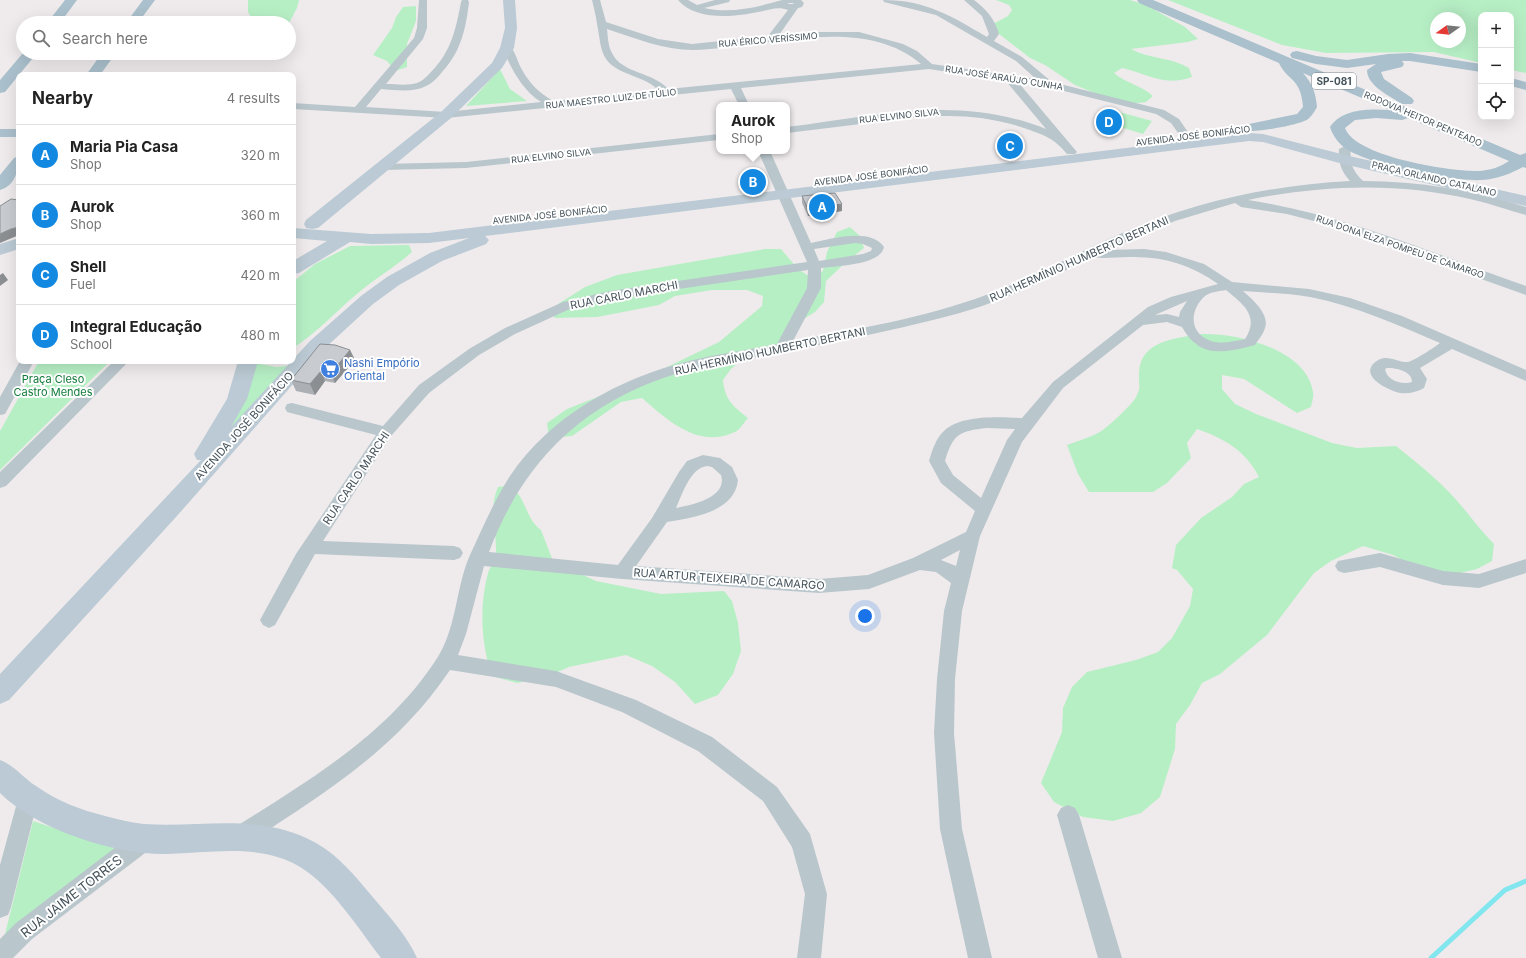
<!DOCTYPE html>
<html lang="en">
<head>
<meta charset="utf-8">
<style>
  body { margin:0; font-family:Inter,sans-serif; background:#f2f2f2; color:#222 }
  .controls { position:absolute; right:12px; top:12px; display:grid; overflow:hidden; border-radius:8px; box-shadow:0 4px 16px #0002 }
  .controls button { width:36px; height:36px; display:grid; place-items:center; padding:0; border:0; border-bottom:1px solid #e0e0e0; background:#fff; color:#222; font:20px sans-serif }
  .compass { position:absolute; left:1430px; top:12px; width:36px; height:36px; border-radius:50%; background:#fff; box-shadow:0 4px 16px #0002; rotate:255deg }
  .you { position:absolute; left:865px; top:616px; width:14px; height:14px; margin:-10px; border:3px solid #fff; border-radius:50%; background:#1a73e8; box-shadow:0 0 0 6px #1a73e833 }
  .badge { display:grid; place-items:center; width:26px; height:26px; border-radius:50%; background:#1388e1; color:#fff; font-size:13px; font-weight:700 }
  .pin { position:absolute; translate:-50% -50%; border:2px solid #fff; box-shadow:0 1px 4px #0006 }
  .popup { position:absolute; left:716px; top:102px; width:74px; height:52px; box-sizing:border-box; display:grid; place-content:center; border-radius:8px; background:#fff; filter:drop-shadow(0 1px 3px #0005); font-size:13px; white-space:nowrap; color:#767676 }
  .popup b { font-size:15px; color:#222 }
  .popup::after { content:''; position:absolute; left:50%; top:100%; margin-left:-8px; border:8px solid transparent; border-top-color:#fff }
  .list { margin:0; padding:0; list-style:none }
  h2 { display:flex; justify-content:space-between; align-items:center; height:52px; margin:0; padding:0 16px; font-size:17px }
  h2 small { font-size:13px; font-weight:400; color:#767676 }
  .list li { display:grid; grid-template-columns:26px 1fr auto; gap:12px; align-items:center; box-sizing:border-box; height:60px; padding:0 16px; border-top:1px solid #e0e0e0 }
  .list b { display:block; font-size:15px; white-space:nowrap }
  .list p { margin:0; font-size:13px; white-space:nowrap; color:#767676 }
  .list em { font-size:13px; font-style:normal; color:#767676 }
  .icon { flex:none; width:22px; height:22px; fill:none; stroke:currentColor; stroke-width:2; stroke-linecap:round; stroke-linejoin:round }
  .map { position:relative; flex:none; width:1526px; height:958px; overflow:hidden }
  .search { position:absolute; background:#fff; box-shadow:0 4px 16px #0002; left:16px; top:16px; width:280px; height:44px; display:flex; align-items:center; gap:10px; box-sizing:border-box; padding:0 14px; border-radius:22px; color:#767676; font-size:15px }
  .panel { position:absolute; background:#fff; box-shadow:0 4px 16px #0002; left:16px; top:72px; width:280px; height:292px; border-radius:8px }
  .map>svg:first-child { display:block }
</style>
</head>
<body>
<div class="map">
<svg width="1526" height="958" viewBox="0 0 1526 958">
  <rect width="100%" height="100%" fill="#efebec"/>
  <path fill="#b7efc5" fill-rule="evenodd" d="M248 0H299L297 8 289 23H254L248 12Z
    M996 0H1130L1146 5 1185 27 1198 39 1188 42 1131 49C1149 59 1171 57 1189 68L1192 77C1164 87 1148 74 1122 68L1114 73C1126 83 1142 86 1153 96L1146 102 1129 104 1102 96 1075 85 1045 65 1030 58 994 30 991 25 1008 16 1012 10 1009 5Z
    M1168 0H1526V73L1511 70V15H1481V63L1434 52 1326 53 1282 45ZM1436 18H1460V42H1436Z
    M416 6V21L407 44V67L395 71 387 61 373 55 392 28 396 17 403 7Z
    M500 69 510 89 527 101 466 106Z
    M1112 110 1152 121 1143 134 1104 122Z
    M850 227 860 236 864 248 844 264 826 281 824 302 815 312 802 320 792 343 742 359 731 369 723 380C725 400 733 406 748 418 744 422 740 430 735 432 699 449 668 421 642 398L621 402 572 436 549 438 547 423 567 409 638 381 719 342 762 306 763 296 747 290H712L675 296 659 305 618 313 597 317 555 318 554 316 558 304 585 287 617 275 765 249H781L798 269 810 277 823 271 827 252 837 232Z
    M409 245 412 252C394 268 374 279 357 294 335 312 317 333 293 348V282L315 264 350 246Z
    M1202 334C1237 333 1307 349 1313 392 1314 396 1312 402 1311 407L1297 413 1244 379 1222 375V389L1235 404 1256 414 1332 443 1357 448 1396 446C1420 465 1445 485 1464 509 1474 521 1483 533 1494 544L1492 561 1477 569 1455 574 1419 569 1393 555 1363 546 1331 561 1314 573 1267 635 1220 674 1202 683 1190 705 1176 724 1175 749 1160 797 1141 813 1113 821 1083 817 1054 802 1041 783 1062 732 1063 708 1072 687 1087 672 1136 660 1158 652 1172 638 1190 606 1193 589 1177 570 1172 568 1176 545 1201 518 1232 497 1244 484 1259 477C1245 450 1225 439 1197 429L1187 443 1191 458 1167 483 1153 492H1089L1078 474 1067 445C1077 441 1088 438 1098 433 1106 429 1132 405 1136 397 1142 386 1138 385 1139 374 1139 340 1177 338 1202 334Z
    M39 361H110L0 470V431Z
    M254 363 277 367 293 365 209 458Z
    M511 485C514 489 518 493 521 498 527 509 530 522 541 530L553 561 596 581 661 594 724 591 732 601 738 623 741 651 733 674 718 695 695 704 675 682 652 666 626 655 569 667 546 677 517 683 492 676C481 644 479 606 488 573 490 567 496 560 496 554 497 530 488 510 498 487Z
    M33 821 121 850 5 934Z"/>
  <g fill="none" stroke-linecap="round" stroke-linejoin="round">
    <path stroke="#82e6ee" stroke-width="5" d="M1431 958 1505 890 1526 881"/>
    <path fill="#b9c6cc" fill-rule="evenodd" d="M419 0H427V28L423 39 386 84C396 84 407 86 417 83 423 81 427 76 431 72 451 52 456 29 461 2L462 0H468L469 2C466 28 461 52 442 72 438 77 433 83 426 86 413 93 396 90 381 89L366 107 446 112 541 102C521 89 512 69 502 48L507 45C514 47 517 60 520 66 528 82 538 92 553 101L658 90C650 81 637 78 626 73 599 62 602 49 597 24 596 16 594 8 592 0H600L606 22 658 39 692 44 768 36 788 10C778 6 769 10 758 12 734 17 696 21 678 0H688L697 5 715 0H730L729 2 704 8C730 14 758 7 782 0 787 0 795 0 801 0L804 3 802 7 798 8 779 35 808 32H859L903 44 917 51 932 64 1036 79 1016 61 936 15 884 2 883 0C926 0 951 16 987 37L989 34 982 16 964 0H974C986 9 995 19 999 34L994 41 1022 57 1052 82 1164 110 1179 119 1190 135 1185 138 1181 137 1171 123 1156 114 1048 87 1018 82 1077 152 1075 154H1067C1054 138 1044 135 1024 128 973 111 930 115 877 122 847 126 817 129 787 133V127C877 116 958 94 1046 129L1006 81 929 69 741 88 749 105H739L731 89 446 118 293 109V103L355 107 414 38 417 28ZM793 3 794 4H788L789 3ZM607 29C634 38 664 50 693 50 762 49 862 13 921 64L668 89C654 72 622 74 612 53 608 46 608 37 607 29Z
      M719 134V140L466 168 383 170 377 167 383 164 466 162Z
      M1345 146 1351 149C1349 163 1353 171 1363 181 1419 181 1473 190 1526 207V215C1507 210 1489 203 1470 199 1397 182 1321 185 1248 200 1344 215 1435 254 1526 286V295L1333 226 1287 214 1241 207 1235 203 1175 221 1107 250 1144 249 1166 252 1204 264 1232 282 1309 289 1350 298 1402 316 1526 370V381L1452 349 1420 368 1427 379 1424 388C1417 392 1409 394 1400 393 1390 391 1361 378 1373 364 1386 351 1396 363 1408 362 1412 362 1435 347 1440 343 1398 325 1356 306 1310 297 1289 293 1266 293 1243 291 1252 299 1270 314 1265 328 1263 335 1258 340 1255 345 1224 353 1200 359 1182 327L1167 322 1143 325 1063 388 1022 442 980 536 962 611 955 679 954 733 962 829 992 958H968L940 829 934 733 937 679 944 611 951 583 936 572 920 570 869 589 819 593 622 579 484 566 466 634 458 655 556 671 636 700 712 737 777 787 810 834 827 894 821 958H797L805 894 792 847 763 801 698 751 622 712 556 687 450 670C397 749 325 793 248 843L240 847 232 843 229 836 232 829C308 781 391 733 439 655 457 625 456 586 470 555 482 529 494 501 510 476 551 415 620 378 689 361 718 354 748 350 777 344L807 288 808 270 610 299 572 308 515 334 479 355 429 393 391 436 323 541 454 546 460 548 463 553 460 558 454 560 315 554 275 625 269 628 263 625 260 620 296 554 376 435 287 412 285 408 287 404 292 403 383 426 419 385 469 349 505 328 563 302 610 291 807 262 758 151H770L811 243C830 239 871 227 884 247 881 265 837 266 821 268V288L793 341C857 329 924 318 986 295 1035 277 1079 251 1127 231 1198 201 1273 185 1350 181 1341 171 1338 162 1339 149ZM855 243 863 244 872 248 871 251 863 254 819 261 814 249ZM1092 257C1104 259 1116 257 1129 257 1161 256 1191 264 1218 284L1171 297 1148 307 1053 382 1022 418C1000 417 958 414 942 433 935 441 932 451 929 461L941 483 975 511 966 532 913 558 868 575 819 579 636 566 667 522C692 518 735 512 738 480L732 467 720 458 703 455 687 461 679 472 652 518 618 565 489 552C524 459 586 400 682 372 715 363 749 359 783 352 836 342 889 331 941 318 994 305 1044 282 1092 257ZM1226 290C1243 304 1260 316 1245 339 1235 341 1221 345 1211 341 1189 334 1189 310 1205 296 1210 292 1220 291 1226 290ZM1187 301 1180 312 1179 317 1167 314 1155 315ZM1387 368C1397 368 1412 371 1412 382 1402 385 1387 381 1385 369ZM987 428 1015 429 1007 440 981 498 953 475 945 461C953 434 959 431 987 428ZM707 466 712 467 721 475C728 498 691 505 676 508 682 495 690 468 707 466ZM960 550 956 566 941 560Z
      M20 361H34L5 414 0 415V397Z
      M114 361H129L6 486 0 488V472Z
      M1380 553 1443 571 1479 574 1526 559V573L1479 588 1443 585 1380 567 1344 573 1338 571 1335 566 1338 561Z
      M28 789 35 792 38 799 11 907 8 915 0 918V865L18 799 21 792Z
      M1068 805 1075 808 1079 815 1122 958H1098L1057 815 1061 808Z
      M145 828 153 831 156 839 153 847 32 939 13 958H0V939L16 923 137 831Z"/>
    <path fill="#bbcad4" fill-rule="evenodd" d="M503 0H515L517 28 514 48 502 68 451 118 318 228 312 229 306 228 304 224 306 220 441 112 492 63 500 48 505 28Z
      M1249 133 1263 134 1345 155 1526 196V206L1343 164 1263 142 1249 141 485 236 489 240 486 244 442 261 399 285 373 304 324 349 176 517 9 700 0 704V674L201 460H197L194 454 227 399 238 361H258L247 399 231 427 310 341 361 296 387 277 430 253 469 238 429 243 371 244 350 242 299 273 293 274V261L327 241 293 238V228L371 234 429 233Z
      M19 238V249L0 255V244Z
      M0 760C14 765 23 778 36 786 57 801 81 810 105 816 118 819 131 823 144 824 203 828 261 812 316 843 338 855 355 876 371 895 387 914 407 935 417 958H381C357 927 329 881 293 863 255 844 208 853 167 854 116 855 37 830 0 793Z"/>
    <path fill="#aac0cc" fill-rule="evenodd" d="M65 0H77L60 23H47Z
      M143 0H155L138 23H126Z
      M1137 0H1153L1520 155 1526 153V168L1523 167C1510 174 1497 179 1482 180 1454 182 1372 165 1348 150 1340 145 1333 137 1330 127 1343 108 1370 109 1390 110L1303 73C1312 83 1316 93 1317 107 1315 111 1311 117 1308 119 1301 125 1253 133 1244 131L1242 128 1244 125 1297 114 1303 107C1301 77 1287 81 1279 63L1139 3ZM1376 118 1402 120 1408 118 1509 161C1500 167 1491 170 1480 171 1452 172 1355 157 1345 128L1355 120Z
      M1297 51 1316 56 1347 60 1388 54 1410 53 1481 64V72L1410 61H1402L1404 64 1402 67 1381 72 1384 79 1412 98 1414 101 1412 104H1402C1390 96 1367 86 1367 70L1376 64 1347 68 1316 64 1292 58 1290 55 1292 52Z
      M23 53H37L5 92 0 93V80Z
      M102 53H116L100 75H86Z
      M1511 78 1526 82V90L1511 86Z
      M0 129H19V137H0Z
      M19 156C19 170 15 186 0 190V175L14 158Z"/>
  </g>
  <path fill="#acafb4" d="M802 196 842 211 808 216 802 203Z
    M350 350 355 360 335 383 325 381 315 395 296 391 291 380Z"/>
  <path fill="#8c8f92" d="M842 204V211L808 216V209Z
    M19 227V235L0 243V234L11 229Z
    M3 273 8 280 0 286V275Z
    M350 350 355 360 335 383 331 373Z
    M321 371 325 381 315 395 310 384Z"/>
  <path fill="#c8ccd1" stroke="#8c8f92" d="M835 193 842 204 808 209 802 196Z
    M11 199 19 200V227L11 229 0 234V206Z
    M320 344 335 345 350 350 331 373 321 371 310 384 291 380Z"/>
  <defs>
    <symbol id="supermarket-disc" viewBox="-11 -11 22 22"><circle r="9.5" fill="#3f7fe0" stroke="#fff"/><path d="M-6-5.5h2.5l.6 2H6L4.5 2H-2.5L-4.4-4H-6ZM-1.5 3.2a1.3 1.3 0 1 0 .1 0ZM3 3.2a1.3 1.3 0 1 0 .1 0Z" fill="#fff"/></symbol>
  </defs>
  <g fill-rule="evenodd">
    <use href="#supermarket-disc" x="319" y="358" width="22" height="22"/>
  </g>
  <g text-anchor="middle" stroke-width="4" stroke-linejoin="round" paint-order="stroke">
    <g font-size="9" fill="#44525a" stroke="#fff">
      <text transform="translate(768 40) rotate(-5)" y="3">RUA ÉRICO VERÍSSIMO</text>
      <text transform="translate(1004 78) rotate(9)" y="3">RUA JOSÉ ARAÚJO CUNHA</text>
      <text transform="translate(611 99) rotate(-6)" y="3">RUA MAESTRO LUIZ DE TÚLIO</text>
      <text transform="translate(899 116) rotate(-6)" y="3">RUA ELVINO SILVA</text>
      <text transform="translate(1423 119) rotate(23)" y="3">RODOVIA HEITOR PENTEADO</text>
      <text transform="translate(1193 136) rotate(-7)" y="3">AVENIDA JOSÉ BONIFÁCIO</text>
      <text transform="translate(551 156) rotate(-6)" y="3">RUA ELVINO SILVA</text>
      <text transform="translate(871 176) rotate(-7)" y="3">AVENIDA JOSÉ BONIFÁCIO</text>
      <text transform="translate(1434 179) rotate(13)" y="3">PRAÇA ORLANDO CATALANO</text>
      <text transform="translate(550 215) rotate(-6)" y="3">AVENIDA JOSÉ BONIFÁCIO</text>
      <text transform="translate(1400 247) rotate(19)" y="3">RUA DONA ELZA POMPEU DE CAMARGO</text>
    </g>
    <rect fill="#fff" stroke="#7c868c" stroke-width="1" x="1312" y="73" width="44" height="16" rx="3"/>
    <g font-size="10" font-weight="bold" fill="#44525a">
      <text x="1334" y="85">SP-081</text>
    </g>
    <g font-size="11" fill="#44525a" stroke="#fff">
      <text transform="translate(1079 259) rotate(-24)" y="4">RUA HERMÍNIO HUMBERTO BERTANI</text>
      <text transform="translate(624 295) rotate(-11)" y="4">RUA CARLO MARCHI</text>
      <text transform="translate(770 351) rotate(-12)" y="4">RUA HERMÍNIO HUMBERTO BERTANI</text>
      <text transform="translate(244 426) rotate(-48)" y="4">AVENIDA JOSÉ BONIFÁCIO</text>
      <text transform="translate(356 478) rotate(-56)" y="4">RUA CARLO MARCHI</text>
      <text transform="translate(729 579) rotate(4)" y="4">RUA ARTUR TEIXEIRA DE CAMARGO</text>
    </g>
    <g font-size="11" fill="#366cbe" stroke="#fff" text-anchor="start">
      <text x="344" y="367">Nashi Empório<tspan x="344" dy="13">Oriental</tspan></text>
    </g>
    <g font-size="11" fill="#137c3a" stroke="#fff">
      <text x="53" y="383">Praça Cleso<tspan x="53" dy="13">Castro Mendes</tspan></text>
    </g>
    <g font-size="13" fill="#44525a" stroke="#fff">
      <text transform="translate(71 896) rotate(-38)" y="5">RUA JAIME TORRES</text>
    </g>
  </g>
</svg>
<div class="controls">
<button>+</button>
<button>−</button>
<button><svg class="icon" aria-label="locate" viewBox="0 0 24 24"><circle cx="12" cy="12" r="6"/><path d="M12 2v4M12 18v4M2 12h4M18 12h4"/></svg></button>
</div>
<svg class="compass" viewBox="-18 -18 36 36"><path d="M0-13l5 13h-10z" fill="#e53935"/><path d="M0 13l5-13h-10z" fill="#767676"/></svg>
<div class="you"></div>
<div class="pin badge" style="left:822px;top:207px">A</div>
<div class="pin badge" style="left:753px;top:182px">B</div>
<div class="popup"><b>Aurok</b>Shop</div>
<div class="pin badge" style="left:1010px;top:146px">C</div>
<div class="pin badge" style="left:1109px;top:122px">D</div>
<div class="search"><svg class="icon" aria-label="search" viewBox="0 0 24 24"><circle cx="10" cy="10" r="6"/><path d="M15 15l6 6"/></svg>Search here</div>
<section class="panel">
<h2>Nearby<small>4 results</small></h2>
<ul class="list">
<li><span class="badge">A</span><div><b>Maria Pia Casa</b><p>Shop</p></div><em>320 m</em></li>
<li><span class="badge">B</span><div><b>Aurok</b><p>Shop</p></div><em>360 m</em></li>
<li><span class="badge">C</span><div><b>Shell</b><p>Fuel</p></div><em>420 m</em></li>
<li><span class="badge">D</span><div><b>Integral Educação</b><p>School</p></div><em>480 m</em></li>
</ul>
</section>
</div>
</body>
</html>
